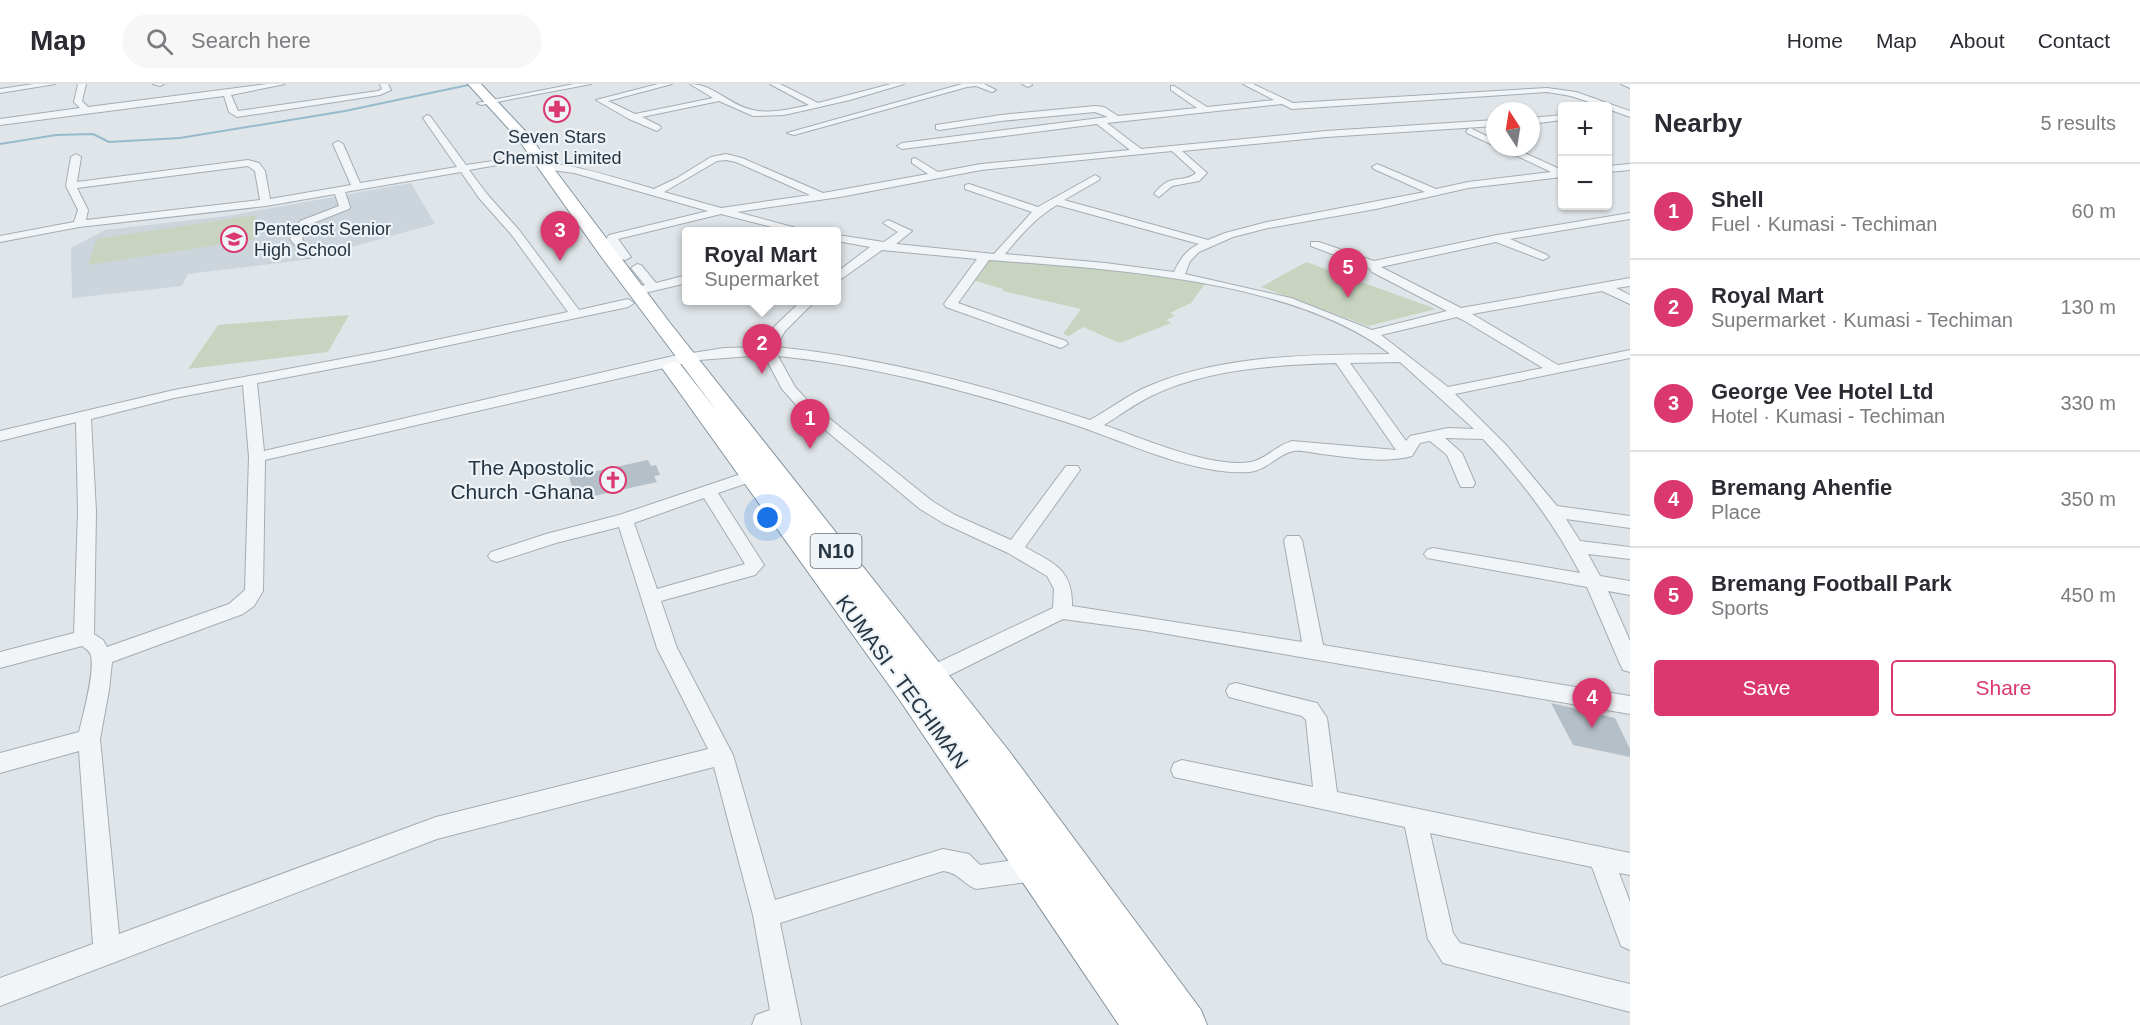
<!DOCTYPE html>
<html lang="en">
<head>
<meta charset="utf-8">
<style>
  body { margin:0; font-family:Arial,sans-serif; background:#f7f7f7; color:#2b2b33 }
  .controls { position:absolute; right:18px; top:18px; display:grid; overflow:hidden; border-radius:6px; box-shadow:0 2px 4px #0004 }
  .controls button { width:54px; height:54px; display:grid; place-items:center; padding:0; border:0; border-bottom:2px solid #e1e1e2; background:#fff; color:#2b2b33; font:30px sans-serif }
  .compass { position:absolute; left:1486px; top:18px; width:54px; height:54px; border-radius:50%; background:#fff; box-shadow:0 2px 4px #0004; rotate:348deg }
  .you { position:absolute; left:768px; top:434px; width:21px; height:21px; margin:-15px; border:4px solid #fff; border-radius:50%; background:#1a73e8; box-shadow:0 0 0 9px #1a73e833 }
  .badge { display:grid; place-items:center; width:39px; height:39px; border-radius:50%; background:#da386e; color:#fff; font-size:20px; font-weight:700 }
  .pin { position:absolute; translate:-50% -50px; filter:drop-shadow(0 2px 3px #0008) }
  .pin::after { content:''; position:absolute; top:32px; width:21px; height:18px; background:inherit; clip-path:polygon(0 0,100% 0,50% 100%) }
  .popup { position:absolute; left:682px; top:143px; width:159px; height:78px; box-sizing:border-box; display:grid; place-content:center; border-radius:6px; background:#fff; filter:drop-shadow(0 2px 4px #0005); font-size:20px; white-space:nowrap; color:#7c7c81 }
  .popup b { font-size:22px; color:#2b2b33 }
  .popup::after { content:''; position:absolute; left:50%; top:100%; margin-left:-12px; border:12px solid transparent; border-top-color:#fff }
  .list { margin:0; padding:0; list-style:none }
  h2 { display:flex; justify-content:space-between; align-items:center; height:78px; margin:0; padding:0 24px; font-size:26px }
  h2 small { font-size:20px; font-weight:400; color:#7c7c81 }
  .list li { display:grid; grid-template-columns:39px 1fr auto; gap:18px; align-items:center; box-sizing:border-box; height:96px; padding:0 24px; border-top:2px solid #e1e1e2 }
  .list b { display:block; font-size:22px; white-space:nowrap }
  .list p { margin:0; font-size:20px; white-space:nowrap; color:#7c7c81 }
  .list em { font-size:20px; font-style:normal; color:#7c7c81 }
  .actions { display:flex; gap:12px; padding:18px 24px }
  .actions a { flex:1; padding:14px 0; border:2px solid #da386e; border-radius:6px; text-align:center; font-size:21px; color:#da386e }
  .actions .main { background:#da386e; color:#fff }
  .icon { flex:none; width:33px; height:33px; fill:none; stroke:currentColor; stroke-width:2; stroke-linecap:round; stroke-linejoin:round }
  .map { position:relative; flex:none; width:1630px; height:941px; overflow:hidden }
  header { display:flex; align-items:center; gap:36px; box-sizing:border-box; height:84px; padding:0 30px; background:#fff; border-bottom:2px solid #e1e1e2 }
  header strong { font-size:28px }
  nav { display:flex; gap:33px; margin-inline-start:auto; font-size:21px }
  .search { width:420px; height:54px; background:#f7f7f7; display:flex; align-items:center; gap:15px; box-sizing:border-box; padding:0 21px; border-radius:33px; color:#7c7c81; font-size:22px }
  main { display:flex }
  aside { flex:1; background:#fff }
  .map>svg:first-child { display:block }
</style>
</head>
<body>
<header>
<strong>Map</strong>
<div class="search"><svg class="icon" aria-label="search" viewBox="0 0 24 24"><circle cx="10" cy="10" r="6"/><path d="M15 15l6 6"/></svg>Search here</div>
<nav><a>Home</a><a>Map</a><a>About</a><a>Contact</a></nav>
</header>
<main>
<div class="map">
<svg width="1630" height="941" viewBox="0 0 1630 941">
  <rect width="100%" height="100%" fill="#dfe5e9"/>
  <path fill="#ccd4dc" d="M411 99 435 140 304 176 188 190 182 202 72 214 71 164 105 146 227 132Z"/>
  <path fill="#c8d4bf" d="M256 131 255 155 88 181 97 155Z
    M989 173 1133 187 1205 200 1191 219 1170 229 1175 232 1166 236 1171 239 1120 259 1083 243 1069 252 1063 250 1081 225 1003 207V205L972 196Z
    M1306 178 1436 225 1368 242 1261 203Z
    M349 231 328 268 188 285 218 241Z"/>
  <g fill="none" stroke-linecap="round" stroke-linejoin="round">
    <path stroke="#96bbcd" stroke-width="2" d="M0 60 56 51 93 50 109 58 180 54 345 27 473 0"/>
  </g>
  <path fill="#b5bfc7" d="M648 376 651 382 656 381 660 391 654 392 657 398 576 416 569 393Z
    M1551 619 1615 634 1630 665V673L1573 661Z"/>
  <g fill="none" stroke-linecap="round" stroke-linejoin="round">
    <defs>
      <path id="minor" d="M34 0H55L0 9V5Z
        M78 0H86L82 17 88 23 267 0H285L231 11 238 27 378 7 382 5 380 0H388L391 6 380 11 237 33 229 28 224 12 0 41V35L80 24 74 18Z
        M153 0H164L160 2Z
        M574 0H591L481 21 477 19Z
        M658 0H672L608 17 635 30 713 14 690 0C714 0 730 22 753 26 771 30 792 25 809 21L770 0H780L818 19 891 0H904L850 16 784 31 753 32 719 17 642 33 660 42 661 44 657 47 629 35 596 16Z
        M962 0H984L996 6 992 8 976 2 967 3 794 51 787 49Z
        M1022 0H1031L1032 1 1028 3Z
        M1243 0H1253L1293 19 1547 4 1576 8 1630 27V33L1608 25V22H1601L1571 12 1547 8 1292 25 1282 20 1107 39 1141 65 1326 47 1495 36V42L1326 53 1182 67 1207 89 1199 97 1172 102 1159 113 1154 110C1172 87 1181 101 1196 89L1172 67 981 86 840 113 737 128 811 148H791L721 130 618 155 631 173 625 176 621 175 606 155 609 151 708 127 574 89 544 85 539 82C552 72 635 100 654 105L677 94 711 73 726 70 742 74 823 109 928 90 912 79V75L915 74 938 88 981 80 1130 66 1097 40 902 65 897 62 902 59 1108 33 1095 28 1001 37 939 46 936 45V41L1001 31 1095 22 1104 23 1118 32 1197 24 1171 6V2H1174L1207 23 1274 16ZM726 76 736 78 810 111 721 124 664 108 717 77Z
        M1621 0H1630V4Z
        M427 31 430 32 466 81 526 72V76L469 86 487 110 519 146 579 226 628 215 634 219 628 223 384 275 257 299 264 367 673 272 724 264 763 263 775 242 802 216H816L785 247 776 263C884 274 988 302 1090 336 1108 326 1124 314 1142 305 1219 270 1307 271 1390 270 1294 195 1108 185 989 176L958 219 1066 257 1068 260 1061 264 946 223 944 220 977 175 882 166 837 198V188L870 163 837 157V151L884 158 898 148 883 139 888 136 912 147 896 160 994 170 1032 128 965 105V101L969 100 1038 123 1095 91 1100 94 1099 96 1064 116 1208 156 1225 149 1267 138 1425 108 1374 85 1372 83 1377 80 1436 105 1468 98 1551 88 1498 63H1511L1562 86V93L1468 104 1376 125 1268 144 1233 153 1199 168 1190 177 1185 190 1291 214 1372 246 1447 227 1372 188 1369 184 1311 162V158H1319L1374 177 1497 151 1630 129V135L1510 155 1547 171 1549 173 1543 176 1496 158 1381 183 1461 224 1630 194V202L1616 204 1630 211V220L1602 207 1472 230 1558 281 1630 266V274L1455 310 1507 362 1557 422 1630 432V444L1566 435 1580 457 1630 463V475L1588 470 1600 492 1630 497V511L1608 507 1630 557V588L1623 586 1620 580 1587 503 1427 474 1424 470 1427 466 1433 464 1580 489C1555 440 1521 396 1483 355L1445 354 1462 369 1475 399 1473 403H1461L1459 399 1447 371 1430 357 1420 359 1412 372C1382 380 1351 373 1321 370 1313 369 1302 366 1294 367 1279 369 1268 386 1249 388 1193 392 1120 355 1066 338 971 308 877 282 778 272L795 303 809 318 932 417 955 431 1011 456 1066 382H1078L1080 386 1025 463C1053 479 1073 485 1072 522L1302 558 1284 456 1287 452H1299L1302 456 1323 561 1630 612V630L1144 546 1063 535 938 597 931 599 924 597 921 591 924 585 1053 524 1054 505 1047 492 1008 469 943 439 920 425 799 324 782 305 764 271 699 276 265 376 263 507 254 522 243 530 112 578 109 606 100 655 119 850 436 733 708 665 657 564 619 443 556 459 497 478 491 476 488 472 491 468 546 450 619 431 753 386 759 387 761 391 759 395 718 409 764 481 755 491 661 517 677 564 733 671 775 816 943 765 969 770 980 781 1035 773 1044 777 1047 785 1044 793 1035 797 976 805C962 799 959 789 943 787L780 839 801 941H752L756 931 770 926 753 831 714 683 437 755 0 922V894L93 860 79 667 0 689V669L79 648C83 631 95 588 91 572 90 567 86 565 82 562L0 584V568L74 549 78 427 76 338 0 357V347L174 306 384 267 568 228 511 150 479 114 461 88 345 108 350 123 349 125 308 141 302 155 315 171 309 174 305 173 290 155 300 137 339 122 335 110 266 122 79 143 0 158V152L74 138 78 126 66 102 71 73 76 70 81 73 77 98 248 76 259 79 265 87 270 115 351 101 333 60 338 57 343 60 360 99 457 83 423 34ZM248 82 255 87 260 116 86 136 88 126 77 104ZM1057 121 1199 160C1186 166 1180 175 1174 188L1105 179 1005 170C1021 151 1035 134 1057 121ZM1457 233 1463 236 1543 284 1448 303 1381 251ZM1400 278 1474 345 1448 344 1410 352 1406 357 1350 279ZM1336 279 1396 366 1292 357C1277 361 1266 375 1251 378 1212 385 1142 354 1104 341 1120 331 1135 320 1151 312 1208 285 1274 281 1336 279ZM243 301 249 373 245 506 229 520 107 563 103 556 94 550 96 427 91 335 174 314ZM704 414 745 480 657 505 634 439Z
        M1562 31V36L1531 40V34Z
        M1470 44 1495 56V62L1467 49 1466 47Z
        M1630 80V86L1608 88V82Z
        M637 180 641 181 656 199 687 191V199L636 211 632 210 630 207 632 204 645 201 631 184Z
        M1236 599 1317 619 1327 634 1337 708 1630 769V791L1619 789 1630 818V866L1621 862 1592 783 1430 749 1453 849 1460 859 1630 900V928L1443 879 1428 855 1405 743 1174 693 1171 686 1174 679 1182 676 1313 703 1306 636 1302 632 1229 613 1226 607 1229 601Z"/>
      <path id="highway" d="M468 0H481L527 49 670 239 1009 667 1201 926 1207 941H1119L899 615 662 284 666 280 673 278 680 280 716 326 600 171 518 55Z"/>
    </defs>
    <use href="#minor" stroke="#a4adb4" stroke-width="2"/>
    <use href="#highway" stroke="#8595a1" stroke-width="2"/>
    <use href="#minor" fill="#f2f5f7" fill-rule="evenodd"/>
    <use href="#highway" fill="#fff" fill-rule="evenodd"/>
  </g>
  <defs>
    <symbol id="pharmacy-ring" viewBox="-11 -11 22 22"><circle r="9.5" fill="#eef3f7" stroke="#da386e" stroke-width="1.5"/><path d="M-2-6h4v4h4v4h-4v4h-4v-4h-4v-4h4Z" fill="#da386e"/></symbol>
    <symbol id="school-ring" viewBox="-11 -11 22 22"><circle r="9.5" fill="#eef3f7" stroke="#da386e" stroke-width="1.5"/><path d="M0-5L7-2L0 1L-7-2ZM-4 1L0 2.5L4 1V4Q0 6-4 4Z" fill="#da386e"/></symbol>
    <symbol id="church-ring" viewBox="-11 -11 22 22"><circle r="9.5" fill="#eef3f7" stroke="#da386e" stroke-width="1.5"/><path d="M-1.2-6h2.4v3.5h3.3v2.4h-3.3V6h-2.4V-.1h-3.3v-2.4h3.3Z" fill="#da386e"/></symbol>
  </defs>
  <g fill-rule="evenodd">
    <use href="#pharmacy-ring" x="542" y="10" width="30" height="30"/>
    <use href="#school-ring" x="219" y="140" width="30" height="30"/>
    <use href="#church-ring" x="598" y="381" width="30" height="30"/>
  </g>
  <g text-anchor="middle" stroke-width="4.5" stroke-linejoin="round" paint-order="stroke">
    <g font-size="18" fill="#263542" stroke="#eef3f7">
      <text x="557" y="59">Seven Stars<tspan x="557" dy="21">Chemist Limited</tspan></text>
      <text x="254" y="151" text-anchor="start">Pentecost Senior<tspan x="254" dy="21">High School</tspan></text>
    </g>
    <rect fill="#eef3f7" stroke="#626e78" stroke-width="1.5" x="810.5" y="450" width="51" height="34" rx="4.5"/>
    <g font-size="20" font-weight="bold" fill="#263542">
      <text x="836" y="474">N10</text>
    </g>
    <g font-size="21" fill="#263542" stroke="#eef3f7" text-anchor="end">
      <text x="594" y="391">The Apostolic<tspan x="594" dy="24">Church -Ghana</tspan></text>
    </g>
    <g font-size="21" fill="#263542" stroke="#eef3f7">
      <text transform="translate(902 598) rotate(54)" y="7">KUMASI - TECHIMAN</text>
    </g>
  </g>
</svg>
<div class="controls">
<button>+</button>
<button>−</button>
</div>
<svg class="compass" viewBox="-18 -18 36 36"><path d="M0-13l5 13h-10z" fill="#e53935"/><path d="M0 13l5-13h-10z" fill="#7c7c81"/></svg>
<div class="you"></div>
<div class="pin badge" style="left:810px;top:365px">1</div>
<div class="pin badge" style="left:762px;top:290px">2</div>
<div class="popup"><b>Royal Mart</b>Supermarket</div>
<div class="pin badge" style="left:560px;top:177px">3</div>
<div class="pin badge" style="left:1592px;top:644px">4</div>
<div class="pin badge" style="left:1348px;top:214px">5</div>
</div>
<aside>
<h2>Nearby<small>5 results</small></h2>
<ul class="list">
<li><span class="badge">1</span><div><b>Shell</b><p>Fuel · Kumasi - Techiman</p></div><em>60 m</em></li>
<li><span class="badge">2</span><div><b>Royal Mart</b><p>Supermarket · Kumasi - Techiman</p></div><em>130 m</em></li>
<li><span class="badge">3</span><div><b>George Vee Hotel Ltd</b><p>Hotel · Kumasi - Techiman</p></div><em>330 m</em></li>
<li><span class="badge">4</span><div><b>Bremang Ahenfie</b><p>Place</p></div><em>350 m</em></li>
<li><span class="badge">5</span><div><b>Bremang Football Park</b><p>Sports</p></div><em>450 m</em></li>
</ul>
<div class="actions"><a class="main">Save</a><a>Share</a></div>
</aside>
</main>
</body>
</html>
